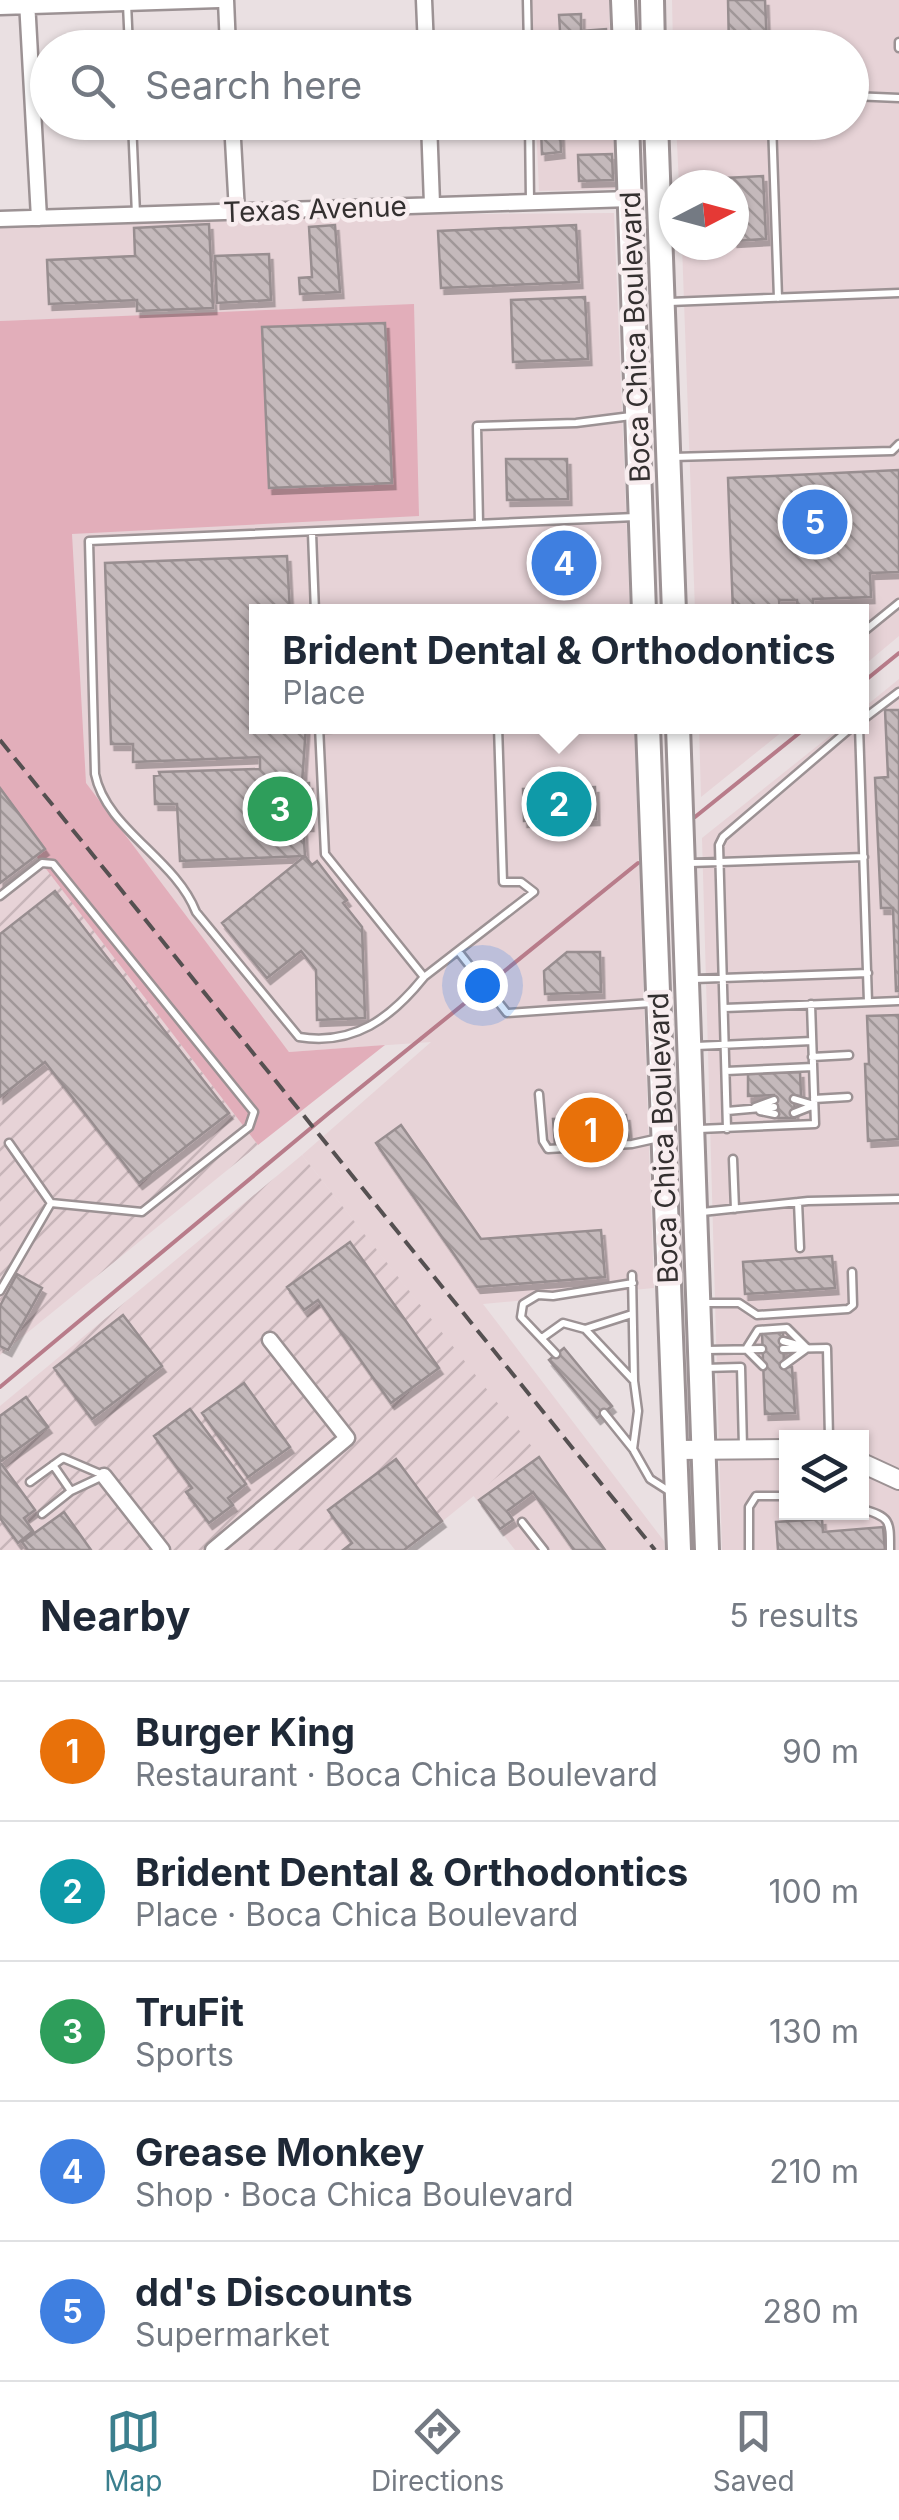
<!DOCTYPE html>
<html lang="en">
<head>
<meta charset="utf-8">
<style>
  body { margin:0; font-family:Inter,sans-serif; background:#f6f6f7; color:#1f2937 }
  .controls { position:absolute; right:30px; bottom:30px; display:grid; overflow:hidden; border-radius:0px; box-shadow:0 2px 8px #0004 }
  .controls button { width:90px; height:90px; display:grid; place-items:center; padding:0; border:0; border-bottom:2px solid #e0e1e3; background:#fff; color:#1f2937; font:50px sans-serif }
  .compass { position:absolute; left:659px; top:170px; width:90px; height:90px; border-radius:50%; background:#fff; box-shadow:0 2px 8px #0004; rotate:84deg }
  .you { position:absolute; left:482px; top:985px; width:35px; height:35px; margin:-25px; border:8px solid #fff; border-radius:50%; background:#1a73e8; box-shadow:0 0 0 15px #1a73e833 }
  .badge { display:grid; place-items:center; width:65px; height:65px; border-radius:50%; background:#3b7f8e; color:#fff; font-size:32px; font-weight:700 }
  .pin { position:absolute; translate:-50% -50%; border:5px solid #fff; box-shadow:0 2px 10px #0006 }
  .popup { position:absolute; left:249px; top:604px; width:620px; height:130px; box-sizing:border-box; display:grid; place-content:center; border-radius:0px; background:#fff; filter:drop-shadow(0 2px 8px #0005); font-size:32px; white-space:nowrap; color:#747a83 }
  .popup b { font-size:38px; color:#1f2937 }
  .popup::after { content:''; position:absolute; left:50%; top:100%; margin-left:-20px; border:20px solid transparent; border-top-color:#fff }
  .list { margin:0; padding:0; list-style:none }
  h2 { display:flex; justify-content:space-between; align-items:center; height:130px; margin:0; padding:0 40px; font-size:42px }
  h2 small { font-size:32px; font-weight:400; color:#747a83 }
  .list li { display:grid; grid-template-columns:65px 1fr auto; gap:30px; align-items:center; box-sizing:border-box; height:140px; padding:0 40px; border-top:2px solid #e0e1e3 }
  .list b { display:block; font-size:38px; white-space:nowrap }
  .list p { margin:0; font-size:32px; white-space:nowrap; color:#747a83 }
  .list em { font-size:32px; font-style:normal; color:#747a83 }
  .icon { flex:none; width:55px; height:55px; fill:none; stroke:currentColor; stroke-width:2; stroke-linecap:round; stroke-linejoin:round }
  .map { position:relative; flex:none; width:899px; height:1550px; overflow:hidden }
  .search { position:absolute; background:#fff; box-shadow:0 2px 8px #0004; left:30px; right:30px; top:30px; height:110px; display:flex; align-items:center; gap:25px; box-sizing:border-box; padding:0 35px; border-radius:55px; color:#747a83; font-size:38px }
  .sheet { height:830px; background:#fff }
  nav { display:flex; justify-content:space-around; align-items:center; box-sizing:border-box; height:140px; border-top:2px solid #e0e1e3; background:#fff; font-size:28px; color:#747a83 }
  nav a { display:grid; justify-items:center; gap:5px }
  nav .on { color:#3b7f8e }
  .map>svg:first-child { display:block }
</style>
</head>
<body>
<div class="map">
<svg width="899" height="1550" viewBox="0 0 899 1550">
  <defs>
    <pattern id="industrial-furrows" width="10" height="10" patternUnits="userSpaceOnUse" patternTransform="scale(2.5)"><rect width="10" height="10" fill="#e7d3d7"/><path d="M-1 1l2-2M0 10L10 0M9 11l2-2" fill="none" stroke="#c7b5b9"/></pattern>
    <pattern id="building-back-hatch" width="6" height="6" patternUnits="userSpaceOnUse" patternTransform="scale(2.5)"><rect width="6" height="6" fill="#c4b9bb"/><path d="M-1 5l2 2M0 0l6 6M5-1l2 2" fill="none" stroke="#a09798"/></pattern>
    <filter id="shadow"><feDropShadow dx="3.5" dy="6" stdDeviation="0" flood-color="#0004"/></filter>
  </defs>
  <rect width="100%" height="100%" fill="#eae0e2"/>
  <path fill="#e7d3d7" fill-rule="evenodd" d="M531 0H609L610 47H533Z
    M672 0H899V636L862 667V612L695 611 682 245H734V185H679L676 123 852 122V48L673 47Z
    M536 123H613L615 189 539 191Z
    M614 213 630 611 256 612V726L634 727 654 1288 483 1304 664 1541 665 1550H515L472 1494 532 1448 302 1155 431 1042 289 1052 74 786 62 534 316 520 140 316 0 321V218Z
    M899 679V1550H722L702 838 841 727 862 726V709ZM786 1438H862V1512H786Z
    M699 726H788V727L701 797Z"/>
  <path fill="url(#industrial-furrows)" d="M0 808 258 1145 0 1355Z
    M302 1155 533 1448 407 1550H0V1406Z"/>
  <path fill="#e2aeba" d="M414 304 419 516 72 534 86 783 289 1052 385 1045 258 1145 0 809V321Z"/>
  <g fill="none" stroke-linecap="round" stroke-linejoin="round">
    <path stroke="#b87c8a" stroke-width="4" d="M862 683 899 653
      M695 817 808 726
      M0 1387 329 1113 638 863"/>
  </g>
  <path fill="url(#building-back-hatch)" stroke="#988e90" stroke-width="2.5" filter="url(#shadow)" d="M728 0H765L767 48H729Z
    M581 14V31L606 29 607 48H539L538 32 560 31 559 15Z
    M560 129 561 152 542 154 541 130Z
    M612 154 613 180 579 181 578 155Z
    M763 176 766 239 734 241V185H725V178Z
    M209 224 213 308 137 311V300L49 304 47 260 135 256 134 228Z
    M335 225 340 292 300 294 299 278 312 277 309 227Z
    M576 225 579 282 441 288 438 231Z
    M269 254 271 300 217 303 215 256Z
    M585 297 588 359 513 362 511 300Z
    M385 323 392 483 269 488 262 327Z
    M506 459H567L568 499 507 500Z
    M899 470V572L870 573 871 597 813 599V612H798L797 600H779L780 612H733L728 478Z
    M580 544 581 581 548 582 546 545Z
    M287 556 290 612H256V726H306L302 783H309L310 825H303L305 856 180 861 177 804H155L154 776 160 775 159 772 260 769V757L133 762V744H111L105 563Z
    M885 710H899V991H896L893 908H881L875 778 888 777Z
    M595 787 596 819 524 821 523 789Z
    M0 788 45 849 0 883Z
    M305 856 312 865 317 861 347 900 343 903 362 927 365 1018 317 1020 316 970 301 951 267 978 222 923Z
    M55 891 229 1113 139 1183 45 1062 0 1097V934Z
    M567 952H600L601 992 545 994 544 971Z
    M899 1015V1139L868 1141 865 1064H869L867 1016Z
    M800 1072 801 1096H794L795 1118H775L774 1095 748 1096V1074Z
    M626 1115 629 1140 561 1148 560 1144 555 1145 553 1119Z
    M401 1125 481 1239 601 1230 605 1277 477 1287 376 1143Z
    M350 1242 439 1368 391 1403 318 1300 304 1310 287 1287Z
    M832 1256 835 1288 745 1294 743 1262Z
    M17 1274 42 1288 8 1350 0 1346V1306Z
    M123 1315 162 1366 92 1419 54 1368Z
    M783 1331 784 1367H792L795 1413 765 1414 762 1332Z
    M564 1348 612 1406 597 1418 549 1360Z
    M244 1383 290 1447 248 1477 202 1413Z
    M26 1397 48 1427 0 1462 35 1510 24 1518 33 1531 18 1543 0 1518V1416Z
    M190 1409 246 1484 228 1498 233 1505 209 1523 186 1492 192 1488 154 1436Z
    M539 1457 605 1550H574L533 1492 507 1511 513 1520 500 1529 479 1500Z
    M396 1459 442 1521 404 1550H343L352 1543 328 1510Z
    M64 1512 91 1550H28L22 1542Z
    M822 1519 823 1532 883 1527 885 1550H778L776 1522Z"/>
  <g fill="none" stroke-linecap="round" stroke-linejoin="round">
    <defs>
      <path id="service" d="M527 0 528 48
        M127 4 129 48
        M899 42V48
        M852 96 899 98
        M132 122 136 214
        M529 122 530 201
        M772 122 778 298
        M669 302 899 293
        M673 457 892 451 899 444
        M479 524 477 426 576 423 631 416
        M312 533 315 612
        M862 633 899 603
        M862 720 899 692
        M319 726 325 854 424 977
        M498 726 503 882H521L534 892 424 977C391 1018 354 1046 299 1037L196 912C175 858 106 829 95 774L89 541 635 517
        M533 726H608
        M859 726 868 1002
        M319 729 407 726
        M690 863 864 857
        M0 896 42 863 53 864 254 1112 249 1127 142 1212 51 1203 9 1143
        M458 951 507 1013 651 1003
        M694 979 868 973
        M724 1008 899 1001
        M696 1046 812 1041
        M812 1057 849 1055
        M726 1071 813 1067
        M539 1094 543 1141 548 1149 632 1144 659 1138
        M794 1099 814 1105
        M814 1099 848 1097
        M755 1107 774 1100
        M727 1111 774 1107
        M760 1111 775 1114
        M794 1113 812 1106
        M699 1129 815 1124 811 1004
        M727 1129 719 845 723 837 853 726
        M733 1159 735 1209
        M798 1202 800 1248
        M702 1212 808 1201 899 1199
        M632 1275 634 1380
        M0 1291 51 1203
        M705 1303H739L757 1315 848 1309 853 1305 852 1272
        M632 1314 585 1329 634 1381 638 1411 633 1449
        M542 1338 563 1323 585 1329
        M783 1341 801 1346
        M746 1349 758 1330 787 1328 806 1347
        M746 1349 763 1366
        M783 1349 827 1348 829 1438
        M707 1350 762 1349
        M556 1354 521 1317 523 1304 538 1295 553 1296 633 1283
        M784 1365 806 1349
        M704 1368 741 1367 743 1447
        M604 1413 633 1449 650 1479 672 1493
        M53 1465 71 1491
        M30 1482 63 1458 103 1475
        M862 1509C891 1517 890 1521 890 1550
        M42 1514 71 1491 103 1476
        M522 1522 544 1550
        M749 1550V1507L756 1496H786"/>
      <path id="minor" d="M226 0 228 48
        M424 0 426 48
        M27 1 39 218
        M0 7 219 0
        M232 122 237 212
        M429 122 432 204
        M0 219 630 199
        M104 1476 162 1550
        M213 1550 347 1438 270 1340"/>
      <path id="tertiary" d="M675 1450 786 1449
        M862 1463 899 1480"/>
      <path id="primary" d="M623 0 625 48
        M652 0 653 48
        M627 122 644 612
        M656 122 674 612
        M648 726 679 1550
        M678 726 707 1550"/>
    </defs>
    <use href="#service" stroke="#9c9294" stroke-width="11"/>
    <use href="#minor" stroke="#9c9294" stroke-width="19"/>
    <use href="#tertiary" stroke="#9c9294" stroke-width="22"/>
    <use href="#primary" stroke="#9c9294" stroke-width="28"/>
    <use href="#service" stroke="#fff" stroke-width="6"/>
    <use href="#minor" stroke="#fff" stroke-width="14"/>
    <use href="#tertiary" stroke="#fff" stroke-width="18"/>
    <use href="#primary" stroke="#fff" stroke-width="22"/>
    <path stroke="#555051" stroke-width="4" stroke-dasharray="15 8" stroke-linecap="butt" d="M0 740 655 1550"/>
  </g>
  <g text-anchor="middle" stroke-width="9" stroke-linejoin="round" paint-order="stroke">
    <g font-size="28" fill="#343030" stroke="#f8edef">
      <text transform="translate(315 209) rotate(-2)" y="10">Texas Avenue</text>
      <text transform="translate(635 337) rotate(-92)" y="10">Boca Chica Boulevard</text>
      <text transform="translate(663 1138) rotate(-92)" y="10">Boca Chica Boulevard</text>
    </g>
  </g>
</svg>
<div class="controls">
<button><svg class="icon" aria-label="layers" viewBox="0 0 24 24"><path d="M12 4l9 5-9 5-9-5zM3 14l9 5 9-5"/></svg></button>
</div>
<svg class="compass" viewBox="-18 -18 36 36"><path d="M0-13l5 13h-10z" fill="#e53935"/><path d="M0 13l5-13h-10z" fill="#747a83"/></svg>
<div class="you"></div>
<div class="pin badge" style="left:591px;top:1130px;background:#e8710a">1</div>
<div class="pin badge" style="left:559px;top:804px;background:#0f9aa8">2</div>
<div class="popup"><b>Brident Dental &amp; Orthodontics</b>Place</div>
<div class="pin badge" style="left:280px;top:809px;background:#2e9e5b">3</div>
<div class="pin badge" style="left:564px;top:563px;background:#3f7fe0">4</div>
<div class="pin badge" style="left:815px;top:522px;background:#3f7fe0">5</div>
<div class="search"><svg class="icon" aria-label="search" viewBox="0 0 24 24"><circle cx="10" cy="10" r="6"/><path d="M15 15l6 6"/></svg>Search here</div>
</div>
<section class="sheet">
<h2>Nearby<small>5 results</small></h2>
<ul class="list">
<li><span class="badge" style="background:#e8710a">1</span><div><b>Burger King</b><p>Restaurant · Boca Chica Boulevard</p></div><em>90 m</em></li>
<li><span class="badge" style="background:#0f9aa8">2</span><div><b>Brident Dental &amp; Orthodontics</b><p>Place · Boca Chica Boulevard</p></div><em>100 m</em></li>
<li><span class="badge" style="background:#2e9e5b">3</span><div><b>TruFit</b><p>Sports</p></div><em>130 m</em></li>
<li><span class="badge" style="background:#3f7fe0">4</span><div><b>Grease Monkey</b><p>Shop · Boca Chica Boulevard</p></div><em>210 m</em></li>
<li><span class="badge" style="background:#3f7fe0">5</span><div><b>dd's Discounts</b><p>Supermarket</p></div><em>280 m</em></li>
</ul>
</section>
<nav>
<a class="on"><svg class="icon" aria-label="map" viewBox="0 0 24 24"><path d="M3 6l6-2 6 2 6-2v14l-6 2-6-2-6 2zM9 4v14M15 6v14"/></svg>Map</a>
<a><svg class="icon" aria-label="directions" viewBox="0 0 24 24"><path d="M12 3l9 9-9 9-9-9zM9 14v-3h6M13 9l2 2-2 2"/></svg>Directions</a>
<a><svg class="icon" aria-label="saved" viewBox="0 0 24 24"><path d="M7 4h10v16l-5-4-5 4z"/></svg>Saved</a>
</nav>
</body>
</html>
